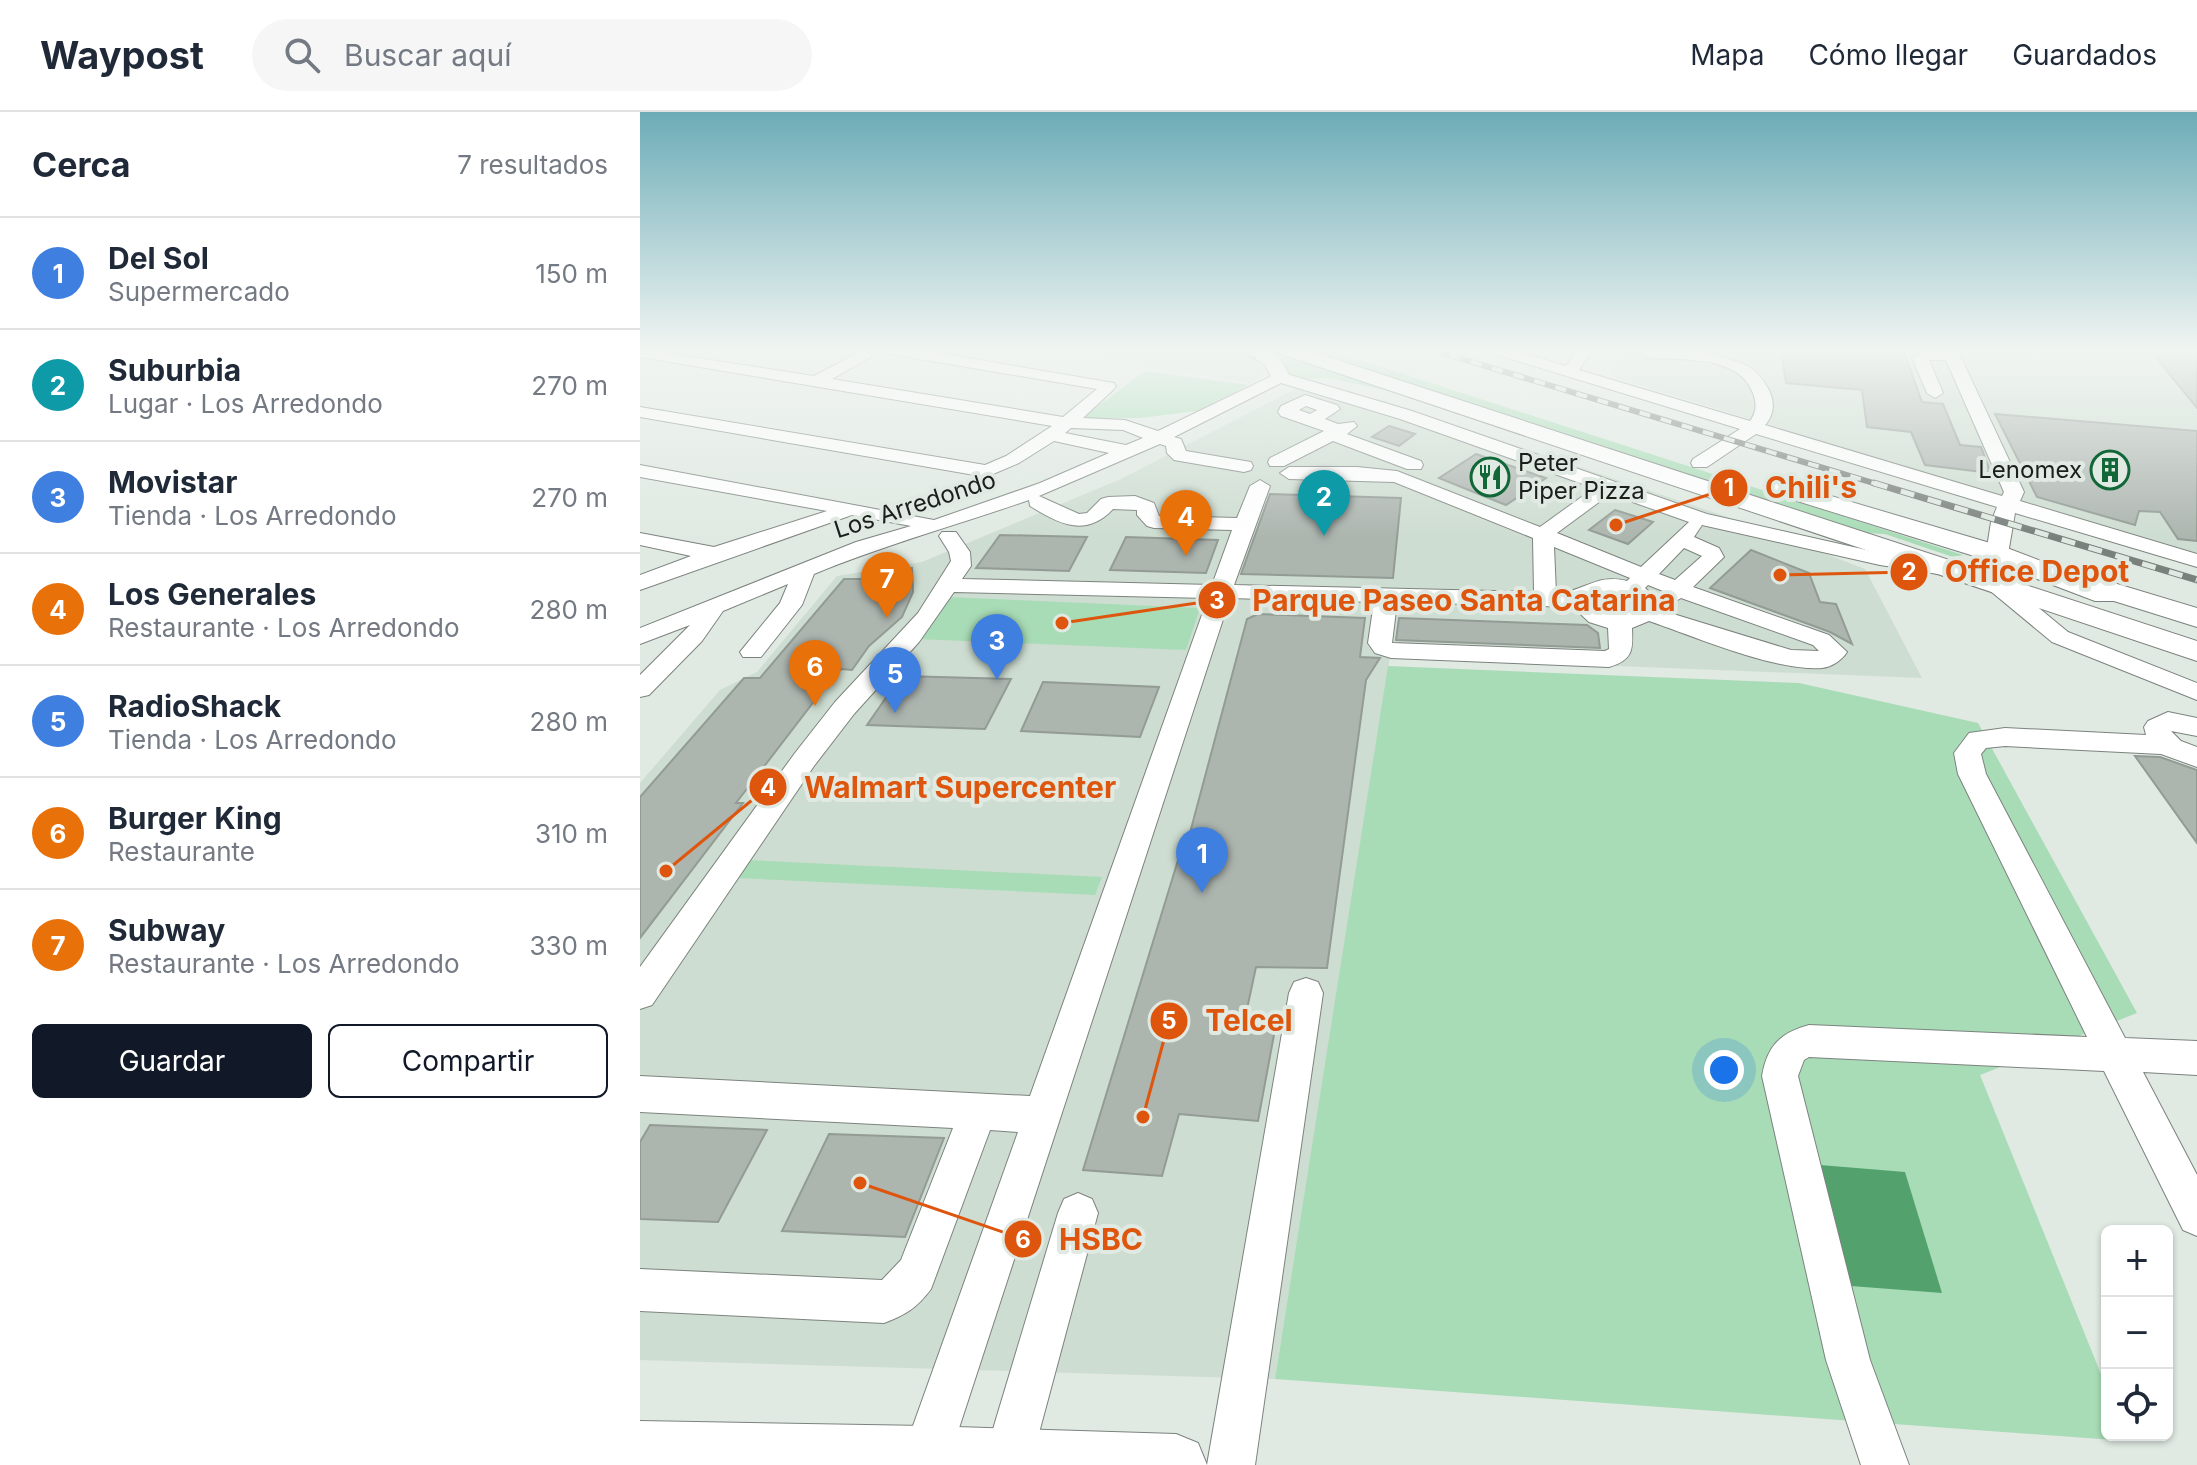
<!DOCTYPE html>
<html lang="es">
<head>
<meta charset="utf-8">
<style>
  body { margin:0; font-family:Inter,sans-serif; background:#f6f6f7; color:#1f2937 }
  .controls { position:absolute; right:24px; bottom:24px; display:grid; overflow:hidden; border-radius:12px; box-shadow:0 2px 6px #0004 }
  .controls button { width:72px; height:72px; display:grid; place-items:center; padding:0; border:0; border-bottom:2px solid #e0e1e3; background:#fff; color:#1f2937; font:40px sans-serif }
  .you { position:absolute; left:1084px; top:958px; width:28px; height:28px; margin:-20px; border:6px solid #fff; border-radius:50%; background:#1a73e8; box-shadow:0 0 0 12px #1a73e833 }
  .badge { display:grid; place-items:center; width:52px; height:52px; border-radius:50%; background:#111827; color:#fff; font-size:26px; font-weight:700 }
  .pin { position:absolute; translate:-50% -66px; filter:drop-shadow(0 2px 4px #0008) }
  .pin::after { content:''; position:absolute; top:42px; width:28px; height:24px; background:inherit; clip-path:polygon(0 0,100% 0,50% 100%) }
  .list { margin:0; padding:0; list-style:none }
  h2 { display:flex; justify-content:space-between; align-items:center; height:104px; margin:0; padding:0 32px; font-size:34px }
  h2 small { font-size:26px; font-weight:400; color:#747a83 }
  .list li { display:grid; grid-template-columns:52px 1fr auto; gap:24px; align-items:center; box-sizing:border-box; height:112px; padding:0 32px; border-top:2px solid #e0e1e3 }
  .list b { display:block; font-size:30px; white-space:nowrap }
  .list p { margin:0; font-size:26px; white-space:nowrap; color:#747a83 }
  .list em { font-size:26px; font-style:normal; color:#747a83 }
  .actions { display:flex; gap:16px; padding:24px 32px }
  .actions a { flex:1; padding:18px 0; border:2px solid #111827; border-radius:12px; text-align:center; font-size:28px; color:#111827 }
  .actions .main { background:#111827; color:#fff }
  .icon { flex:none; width:44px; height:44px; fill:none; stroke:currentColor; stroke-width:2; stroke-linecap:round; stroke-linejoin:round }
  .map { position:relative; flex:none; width:1557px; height:1353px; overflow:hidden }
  header { display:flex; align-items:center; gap:48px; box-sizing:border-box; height:112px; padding:0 40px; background:#fff; border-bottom:2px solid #e0e1e3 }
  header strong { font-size:38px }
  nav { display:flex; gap:44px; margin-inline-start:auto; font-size:28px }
  .search { width:560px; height:72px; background:#f6f6f7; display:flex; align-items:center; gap:20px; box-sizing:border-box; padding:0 28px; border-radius:44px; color:#747a83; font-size:30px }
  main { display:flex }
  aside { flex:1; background:#fff }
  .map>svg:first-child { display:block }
</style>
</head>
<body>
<header>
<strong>Waypost</strong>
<div class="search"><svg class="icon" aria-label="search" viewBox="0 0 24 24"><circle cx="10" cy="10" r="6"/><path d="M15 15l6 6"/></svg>Buscar aquí</div>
<nav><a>Mapa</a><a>Cómo llegar</a><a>Guardados</a></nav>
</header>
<main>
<aside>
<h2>Cerca<small>7 resultados</small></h2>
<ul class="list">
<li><span class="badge" style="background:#3f7fe0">1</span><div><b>Del Sol</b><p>Supermercado</p></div><em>150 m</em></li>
<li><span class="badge" style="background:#0f9aa8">2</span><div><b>Suburbia</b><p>Lugar · Los Arredondo</p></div><em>270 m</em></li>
<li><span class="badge" style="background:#3f7fe0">3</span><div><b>Movistar</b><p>Tienda · Los Arredondo</p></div><em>270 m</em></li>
<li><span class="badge" style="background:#e8710a">4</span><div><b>Los Generales</b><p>Restaurante · Los Arredondo</p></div><em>280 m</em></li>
<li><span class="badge" style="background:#3f7fe0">5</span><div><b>RadioShack</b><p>Tienda · Los Arredondo</p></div><em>280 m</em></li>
<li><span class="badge" style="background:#e8710a">6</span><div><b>Burger King</b><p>Restaurante</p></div><em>310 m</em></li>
<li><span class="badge" style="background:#e8710a">7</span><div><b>Subway</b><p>Restaurante · Los Arredondo</p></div><em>330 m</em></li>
</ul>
<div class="actions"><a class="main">Guardar</a><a>Compartir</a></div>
</aside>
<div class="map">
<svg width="1557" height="1353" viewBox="0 0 1557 1353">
  <rect width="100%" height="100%" fill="#e0e9e2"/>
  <path fill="#ceddd1" d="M395 237H585L619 249 623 260 613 271Z
    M980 237H1557V444L973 265Z
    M655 277 683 284 708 278 726 286 739 287 1111 413 1225 457 1282 566 750 545 635 1267 0 1248V671L80 578 117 560 197 464 282 450 481 367Z"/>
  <path fill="#a8dcb6" d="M620 237H629L754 280 688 266 660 267 646 261 636 245Z
    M661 237H686L1323 443 1313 445 1245 422 1224 421Z
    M505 259 608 273 564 298 501 306H442Z
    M307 485 560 496 546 538 277 527Z
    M748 554 1159 571 1338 611 1497 901 1340 963 1467 1277V1323H1486L1488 1329 635 1267Z
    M108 748 462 765 455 783 95 766Z"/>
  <path fill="#53a16d" d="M1168 1052 1265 1060 1302 1181 1198 1173Z"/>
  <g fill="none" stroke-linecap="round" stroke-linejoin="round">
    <path stroke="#53a16d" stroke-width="4" d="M590 237 621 248"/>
  </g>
  <path fill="#adb5af" stroke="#939b95" stroke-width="2" d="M1141 237H1263L1282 290 1303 292 1320 333 1341 335 1351 361 1285 353 1271 320 1227 315 1222 278 1146 271Z
    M1509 237H1557V296Z
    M1355 302 1557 319V429L1538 427 1520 400 1499 399 1495 413 1397 385Z
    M749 314 775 322 759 334 732 325Z
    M836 342 906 366 866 393 799 366Z
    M630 382 761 386 753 466 601 462Z
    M975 398 1013 410 988 432 949 418Z
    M360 423 447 425 429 459 336 456Z
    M486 425 578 428 566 461 470 458Z
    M1111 438 1169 461 1180 490 1196 492 1212 532 1190 520 1070 476Z
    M242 455 272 456 273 480 262 505 229 534 212 558 201 557 192 566 96 691H103L0 826V685L104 566H120L204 467H234Z
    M618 502 725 506 720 545 740 546 726 568 687 856 616 855 604 911 636 912 618 1009 539 1002 522 1064 443 1058 543 732H547L607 507Z
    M759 506 947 513 958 521 960 536 756 528Z
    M261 564 371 567 345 617 227 613Z
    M403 570 519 575 500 625 381 619Z
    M1495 644 1520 645 1557 658V731Z
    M10 1013 127 1018 78 1110 0 1107V1030Z
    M189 1022 304 1026 265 1125 142 1119Z"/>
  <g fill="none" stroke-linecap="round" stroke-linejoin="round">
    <defs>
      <path id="minor" d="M0 237 174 264 225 237H276L474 271 476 274 474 277 443 306 485 308 518 319 640 260 772 299 1067 402 1240 441 1298 450 1309 456 1298 462 1240 453 1062 413 1054 425 1079 436 1084 445 1053 475 1189 523 1207 540C1202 548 1192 555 1182 556 1134 559 1056 525 1009 509L992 516C993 538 993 548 969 555L751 546 735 541 728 531 734 490 590 486 307 1353H259L378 1020 350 1018 291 1177C277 1196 265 1203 244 1211L0 1199V1157L242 1168 261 1148 313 1016 0 1000V964L390 984 568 486 314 480 279 530 214 602 174 654 12 893 0 897V855L155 641 195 590 278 501 311 449 309 440 299 424 302 420H316L330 440 331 454 322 467 572 473 592 418 514 416 507 414 497 403V398L473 397C446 426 419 412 390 394L389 388C317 413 244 433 174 462L162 493 121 545H103L100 540 140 491 148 472 83 499 62 529 9 583 0 585V563L50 513 0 532V516L216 430 271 414 212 403 0 478V463L51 444 0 433V421L74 435 187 399 0 365V353L294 408 400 371 469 341 414 329 379 351 346 365 0 305V295L345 353 366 344 412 314 0 245ZM243 238 250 242 457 277 423 305 192 267ZM641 271 760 307 954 376 900 415 757 359 717 355H649L640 361 649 367 754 370 893 426 894 480 594 473 630 374 620 368 610 374 597 406 519 404 514 391 495 384 468 385 461 387 447 401 439 402 399 384 520 332 526 334 527 341 534 348 604 360 611 358 613 354 611 350 546 339 541 327 534 325ZM431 316 483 318 503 326 486 333 425 321ZM970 382 1049 410 1001 455 917 421ZM914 435 990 466 987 469C955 461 943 481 916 481ZM1044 436 1062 444 1035 468 1019 462ZM1008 473 1023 479 1016 486 1005 476ZM973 479 984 482 995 490V498L974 503 955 492V485ZM1041 486 1173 533 1179 539 1151 538 1017 497V492L1026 495ZM757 490 933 495 949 510 968 516 969 537 965 539 752 531Z
        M845 237H869L926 254 937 238 959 237 948 244 939 258 1110 309C1117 300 1117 290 1112 279 1097 243 1041 248 1008 246L1000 241C1015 228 1092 244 1109 255 1118 260 1124 269 1129 278 1135 291 1134 303 1125 313L1362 384 1364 380 1306 248H1289L1303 281 1295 286 1287 281 1272 246 1289 237H1317L1384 380 1380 389 1557 442V455L1375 401 1368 442 1357 448 1349 447 1346 442 1351 410 1357 395 1116 322 1067 355H1053L1051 351 1053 347 1100 317 848 240Z
        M665 283 697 293 700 297 685 307 698 312 714 310 717 314 707 322 781 349 783 353 781 357H767L693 329 644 354H630L628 350 630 346 684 319 641 304 638 300 641 294ZM666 294 677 298 670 302 659 298Z
        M1356 465 1364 467 1428 520 1557 571V588L1412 530 1348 477 1345 472Z
        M1528 600 1557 606V624L1531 619 1541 629 1557 635V655L1521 642 1365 634 1346 636 1341 642 1346 662 1485 926 1557 929V963L1503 960 1557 1063V1124L1543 1118 1464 959 1169 945 1164 948 1158 964 1230 1248 1269 1353H1221L1186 1248 1122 964C1127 934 1140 921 1169 913L1447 925 1318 662 1314 641 1329 621 1365 616 1506 623 1504 615 1508 609Z
        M666 866 678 870 683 881 615 1353H567L649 881 654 870Z
        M438 1081 452 1087 458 1101 392 1347 389 1353H347L344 1347 418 1101 424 1087Z"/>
      <path id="major" d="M603 237C629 236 640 241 650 265L640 271 633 269 625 253Z
        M635 237H664L1557 529V549L638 241Z
        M1137 368 1367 436 1440 464 1454 465 1557 496V515L1474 489H1455L1347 448 1128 380 1125 375 1128 370Z
        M0 1309 286 1314 536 1322 558 1331 567 1353H0Z"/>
    </defs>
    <use href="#minor" stroke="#7c837e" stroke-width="2"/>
    <use href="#major" stroke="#7c837e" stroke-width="2"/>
    <use href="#minor" fill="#fff" fill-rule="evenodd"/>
    <use href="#major" fill="#fff" fill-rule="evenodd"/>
    <defs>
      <path id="rail-far1" d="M789 237 1240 373"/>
      <path id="rail" d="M1234 371 1557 468"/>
    </defs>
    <use href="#rail-far1" stroke="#7a807b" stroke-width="6"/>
    <use href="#rail" stroke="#7a807b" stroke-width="7"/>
    <use href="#rail-far1" stroke="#e0e9e2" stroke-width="4" stroke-dasharray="11" stroke-linecap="butt"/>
    <use href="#rail" stroke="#e0e9e2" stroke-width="5" stroke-dasharray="14" stroke-linecap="butt"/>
  </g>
  <linearGradient id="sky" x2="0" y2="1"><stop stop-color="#6cacb7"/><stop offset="0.56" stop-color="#f1f5f2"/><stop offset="1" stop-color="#f1f5f2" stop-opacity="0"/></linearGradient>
  <rect width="1557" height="426" fill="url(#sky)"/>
  <defs>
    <symbol id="building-ring" viewBox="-11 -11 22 22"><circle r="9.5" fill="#e0e9e2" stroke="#126738" stroke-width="1.5"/><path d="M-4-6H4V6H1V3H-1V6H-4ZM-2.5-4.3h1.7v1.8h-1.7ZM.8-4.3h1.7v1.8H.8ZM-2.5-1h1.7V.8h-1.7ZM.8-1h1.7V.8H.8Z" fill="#126738"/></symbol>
    <symbol id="restaurant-ring" viewBox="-11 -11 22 22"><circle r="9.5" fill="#e0e9e2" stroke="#126738" stroke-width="1.5"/><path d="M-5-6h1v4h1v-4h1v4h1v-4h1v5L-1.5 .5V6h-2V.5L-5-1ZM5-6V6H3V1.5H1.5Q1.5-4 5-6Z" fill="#126738"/></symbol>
  </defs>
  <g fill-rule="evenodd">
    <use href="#building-ring" x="1448" y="336" width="44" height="44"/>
    <use href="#restaurant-ring" x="828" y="343" width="44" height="44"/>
  </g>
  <g text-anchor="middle" stroke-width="8" stroke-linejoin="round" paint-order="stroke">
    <g font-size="24" fill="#1b1e1b" stroke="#e0e9e2" text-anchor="start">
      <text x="878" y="359">Peter<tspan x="878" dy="28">Piper Pizza</tspan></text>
      <text x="1442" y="366" text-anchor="end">Lenomex</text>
    </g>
    <g font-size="24" fill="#1b1e1b" stroke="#e0e9e2">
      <text transform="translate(275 393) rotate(-18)" y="8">Los Arredondo</text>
    </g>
  </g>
  <path fill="none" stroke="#de560d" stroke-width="3" d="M976 413L1089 376M1140 463L1269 460M422 511L577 488M26 759L128 675M503 1005L529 909M220 1071L383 1127"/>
  <g fill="#de560d" stroke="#e0e9e2" stroke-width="3">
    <circle cx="976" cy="413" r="8"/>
    <circle cx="1140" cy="463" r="8"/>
    <circle cx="422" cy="511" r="8"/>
    <circle cx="26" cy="759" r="8"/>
    <circle cx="503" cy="1005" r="8"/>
    <circle cx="220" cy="1071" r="8"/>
    <circle cx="1089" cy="376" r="20"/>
    <circle cx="1269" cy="460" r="20"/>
    <circle cx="577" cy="488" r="20"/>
    <circle cx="128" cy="675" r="20"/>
    <circle cx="529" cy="909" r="20"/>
    <circle cx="383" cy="1127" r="20"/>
  </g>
  <g font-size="24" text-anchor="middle" font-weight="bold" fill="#fff">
    <text x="1089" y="384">1</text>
    <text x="1269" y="468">2</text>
    <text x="577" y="497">3</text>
    <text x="128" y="684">4</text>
    <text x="529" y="917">5</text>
    <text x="383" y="1136">6</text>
  </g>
  <g font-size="30" text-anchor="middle" font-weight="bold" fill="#de560d" stroke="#e0e9e2" stroke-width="8" stroke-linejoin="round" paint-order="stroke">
    <text x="1171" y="386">Chili's</text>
    <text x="1397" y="470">Office Depot</text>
    <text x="824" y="499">Parque Paseo Santa Catarina</text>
    <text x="320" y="686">Walmart Supercenter</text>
    <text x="609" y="919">Telcel</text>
    <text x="461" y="1138">HSBC</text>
  </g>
</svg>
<div class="controls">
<button>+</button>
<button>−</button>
<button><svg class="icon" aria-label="locate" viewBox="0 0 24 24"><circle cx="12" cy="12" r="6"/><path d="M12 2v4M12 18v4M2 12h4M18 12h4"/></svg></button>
</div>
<div class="you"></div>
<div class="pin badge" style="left:562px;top:781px;background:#3f7fe0">1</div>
<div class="pin badge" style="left:684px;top:424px;background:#0f9aa8">2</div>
<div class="pin badge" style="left:357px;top:568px;background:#3f7fe0">3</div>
<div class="pin badge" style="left:546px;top:444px;background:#e8710a">4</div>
<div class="pin badge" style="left:255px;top:601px;background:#3f7fe0">5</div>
<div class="pin badge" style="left:175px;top:594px;background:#e8710a">6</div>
<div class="pin badge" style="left:247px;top:506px;background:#e8710a">7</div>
</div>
</main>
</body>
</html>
